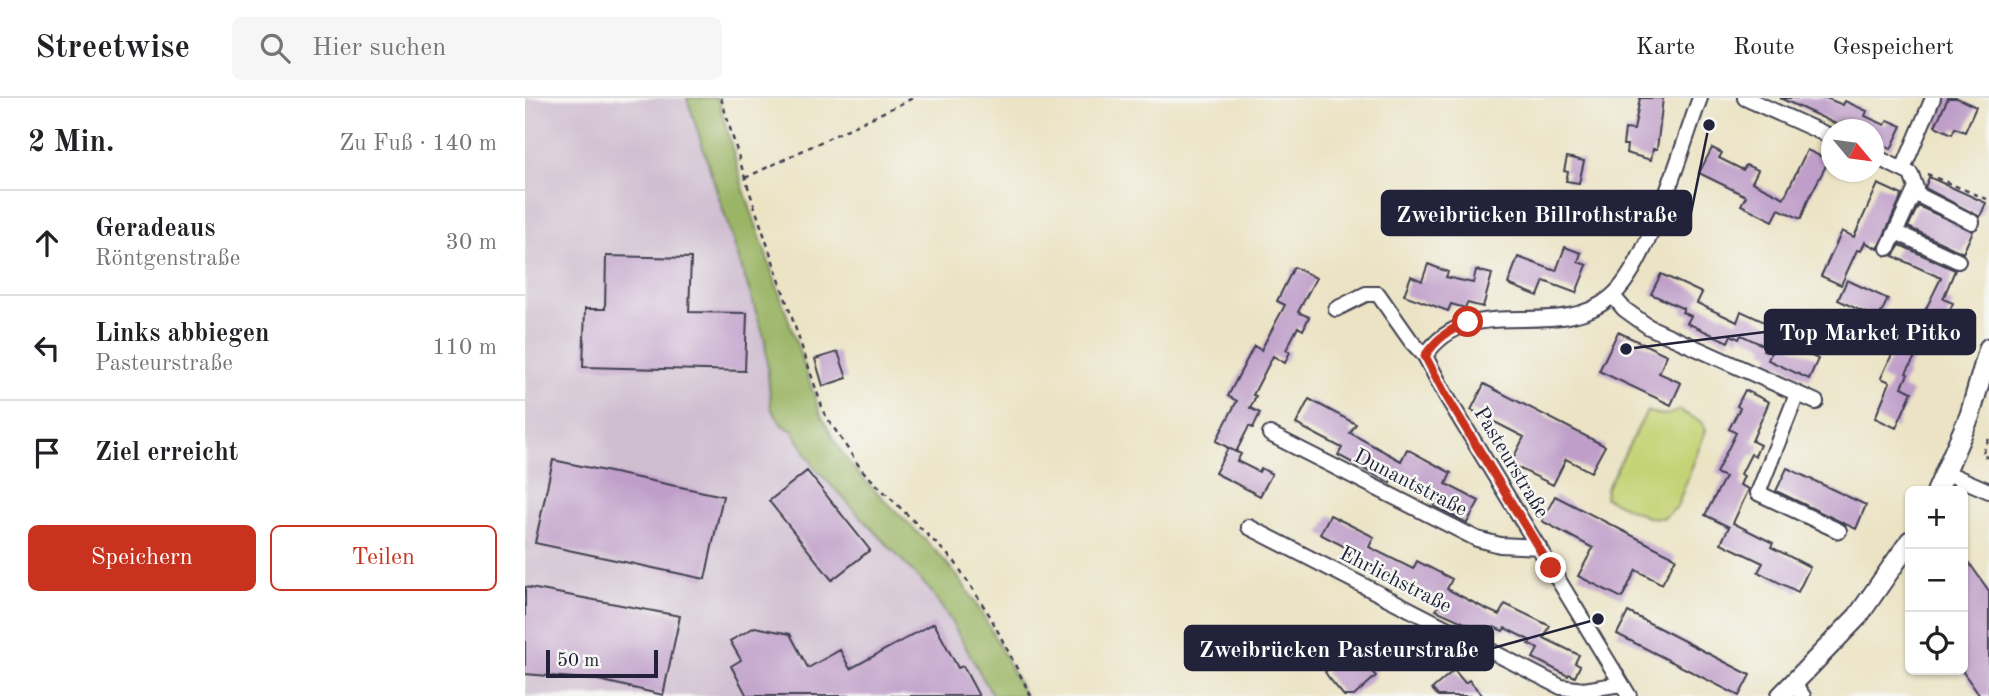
<!DOCTYPE html>
<html lang="de">
<head>
<meta charset="utf-8">
<style>
  body { margin:0; font-family:"Old Standard TT",serif; background:#f6f6f6; color:#202124 }
  .controls { position:absolute; right:21px; bottom:21px; display:grid; overflow:hidden; border-radius:10px; box-shadow:0 2px 5px #0004 }
  .controls button { width:63px; height:63px; display:grid; place-items:center; padding:0; border:0; border-bottom:2px solid #e0e0e0; background:#fff; color:#202124; font:35px sans-serif }
  .compass { position:absolute; left:1296px; top:21px; width:63px; height:63px; border-radius:50%; background:#fff; box-shadow:0 2px 5px #0004; rotate:119deg }
  .scale { position:absolute; left:21px; bottom:18px; width:112px; box-sizing:border-box; padding-left:7px; border:4px solid #22223b; border-top:0; font-size:19px; line-height:24px; white-space:nowrap; color:#22223b; -webkit-text-stroke:5px #f6f6f2; paint-order:stroke }
  .stop { position:absolute; width:21px; height:21px; margin:-16px; border:5px solid #c8321e; border-radius:50%; background:#fff }
  .stop.end { background:#c8321e; border-color:#fff; box-shadow:0 2px 7px #0008 }
  .list { margin:0; padding:0; list-style:none }
  h2 { display:flex; justify-content:space-between; align-items:center; height:91px; margin:0; padding:0 28px; font-size:30px }
  h2 small { font-size:23px; font-weight:400; color:#757577 }
  .list li { display:grid; grid-template-columns:46px 1fr auto; gap:21px; align-items:center; box-sizing:border-box; height:105px; padding:0 28px; border-top:2px solid #e0e0e0 }
  .list b { display:block; font-size:26px; white-space:nowrap }
  .list p { margin:0; font-size:23px; white-space:nowrap; color:#757577 }
  .list em { font-size:23px; font-style:normal; color:#757577 }
  .actions { display:flex; gap:14px; padding:21px 28px }
  .actions a { flex:1; padding:16px 0; border:2px solid #c8321e; border-radius:10px; text-align:center; font-size:24px; color:#c8321e }
  .actions .main { background:#c8321e; color:#fff }
  .icon { flex:none; width:38px; height:38px; fill:none; stroke:currentColor; stroke-width:2; stroke-linecap:round; stroke-linejoin:round }
  .map { position:relative; flex:none; width:1464px; height:598px; overflow:hidden }
  header { display:flex; align-items:center; gap:42px; box-sizing:border-box; height:98px; padding:0 35px; background:#fff; border-bottom:2px solid #e0e0e0 }
  header strong { font-size:33px }
  nav { display:flex; gap:38px; margin-inline-start:auto; font-size:24px }
  .search { width:490px; height:63px; background:#f6f6f6; display:flex; align-items:center; gap:18px; box-sizing:border-box; padding:0 24px; border-radius:10px; color:#757577; font-size:26px }
  main { display:flex }
  aside { flex:1; background:#fff }
  .map>svg:first-child { display:block }
</style>
</head>
<body>
<header>
<strong>Streetwise</strong>
<div class="search"><svg class="icon" aria-label="search" viewBox="0 0 24 24"><circle cx="10" cy="10" r="6"/><path d="M15 15l6 6"/></svg>Hier suchen</div>
<nav><a>Karte</a><a>Route</a><a>Gespeichert</a></nav>
</header>
<main>
<aside>
<h2>2 Min.<small>Zu Fuß · 140 m</small></h2>
<ul class="list">
<li><svg class="icon" aria-label="ahead" viewBox="0 0 24 24"><path d="M12 20V5M6 11l6-6 6 6"/></svg><div><b>Geradeaus</b><p>Röntgenstraße</p></div><em>30 m</em></li>
<li><svg class="icon" aria-label="left" viewBox="0 0 24 24"><path d="M17 20v-9H6M10 6l-5 5 5 5"/></svg><div><b>Links abbiegen</b><p>Pasteurstraße</p></div><em>110 m</em></li>
<li><svg class="icon" aria-label="arrive" viewBox="0 0 24 24"><path d="M6 21V4h12l-3 4 3 4H6"/></svg><div><b>Ziel erreicht</b></div></li>
</ul>
<div class="actions"><a class="main">Speichern</a><a>Teilen</a></div>
</aside>
<div class="map">
<svg width="1464" height="598" viewBox="0 0 1464 598">
  <rect width="100%" height="100%" fill="#f6f6f2"/>
  <filter id="ink" filterUnits="userSpaceOnUse"><feTurbulence type="fractalNoise" baseFrequency=".0143" numOctaves="2"/><feDisplacementMap in="SourceGraphic" scale="14" xChannelSelector="R" yChannelSelector="G"/><feConvolveMatrix kernelMatrix="1 2 1 2 8 2 1 2 1" color-interpolation-filters="sRGB"/></filter>
  <filter id="wash" filterUnits="userSpaceOnUse"><feTurbulence type="fractalNoise" baseFrequency=".00686" numOctaves="4" result="noise"/><feDisplacementMap in="SourceGraphic" scale="28" xChannelSelector="R" yChannelSelector="G"/><feGaussianBlur stdDeviation="1.57" result="paint"/><feColorMatrix in="noise" values="0 0 0 0 0 0 0 0 0 0 0 0 0 0 0 0 0 1.4 0 .05"/><feComposite in="paint" operator="in"/></filter>
  <g filter="url(#wash)">
    <rect width="100%" height="100%" fill="#ebe3c4"/>
    <path fill="#cfbed0" d="M0 0H162L240 242 246 310 257 327 268 333 290 370 405 492 426 523 468 598H0Z"/>
    <path fill="#c4d375" stroke="#737a58" stroke-width="2" d="M1153 312 1177 324 1181 332 1152 409 1139 420 1122 419 1080 400 1081 391 1122 313C1133 317 1143 319 1153 312Z"/>
    <path fill="#9bb566" stroke="#5e6c50" stroke-width="2" d="M162 0H193L218 89 296 317C306 336 316 356 330 372 361 405 395 434 424 468 456 506 477 554 500 598H468L426 523 405 492 290 370 268 333 257 327 246 310 240 242Z"/>
    <g id="blocks">
      <path fill="#bf9ec9" d="M1115 0H1138L1132 51H1128L1126 62 1101 55 1102 47H1098L1100 31 1109 32Z
        M1255 0H1301L1318 7 1320 3 1342 13 1340 18 1360 27 1363 22 1377 28 1366 51 1348 43V32H1324Z
        M1423 0H1432L1451 9 1440 34 1430 30 1427 36 1410 28Z
        M1187 50 1197 55 1194 60 1218 72 1221 67 1233 72 1227 84 1259 100 1282 52 1304 62 1283 102 1276 121 1254 111 1248 123 1216 107 1221 98 1174 75Z
        M1042 59 1059 63 1054 85 1041 83 1043 74 1039 73Z
        M1404 79 1461 105 1455 119 1400 90Z
        M1353 86 1377 97 1353 151 1340 144 1336 153 1332 152 1316 187 1296 178 1317 133 1329 139Z
        M1393 108 1448 133 1438 155 1383 129Z
        M1375 147 1430 172 1418 201 1428 205 1412 241 1402 237 1381 275 1383 276 1377 289 1387 294 1371 330 1350 320 1365 284 1356 280 1381 226 1391 231 1416 180 1368 158Z
        M1040 149 1056 155 1053 164 1062 167 1051 195 1019 183 1013 198 983 186 993 159 1031 173Z
        M81 158 166 160 164 214 222 215 220 273 58 269 60 211H80Z
        M903 166 923 174 921 179 948 185 951 172 967 176 958 209 942 205 940 210 926 206 923 213 879 197 886 178 897 183Z
        M769 169 791 180 773 214 784 219 778 232 773 229 761 252 765 254 760 265 748 258 728 297 731 298 725 310 735 315 728 330 724 328 711 354 691 343 712 303 703 298 729 248 736 252 760 207 752 203Z
        M1136 176 1177 195 1172 205 1204 220 1212 224 1216 213 1257 232 1253 242 1293 261 1284 281 1243 262 1246 255 1238 252 1240 248 1216 237 1214 241 1206 237 1203 244 1162 225 1166 218 1157 214 1159 211 1126 196Z
        M1322 182 1363 201 1353 221 1313 202Z
        M1093 234 1142 257 1134 275 1156 285 1146 307 1074 273Z
        M313 254 322 280 298 288 290 261Z
        M959 286 1080 348 1066 374 1041 361 1028 387 985 366 999 339 946 312Z
        M1220 292 1244 304 1227 343 1235 347 1230 358 1226 356 1216 376 1219 378 1215 387 1224 391 1208 425 1248 445 1246 449 1285 469 1273 494 1233 474 1238 465 1196 445 1204 429 1180 417 1200 379 1191 375 1211 335 1204 331 1215 310 1212 308Z
        M784 301 831 326 825 335 876 363 882 351 926 375 921 386 954 403 942 425 909 408 913 400 869 376 865 385 813 357 817 350 771 326Z
        M703 350 716 356 712 363 734 374 736 370 747 376 735 398 690 375Z
        M28 362 198 398 180 481 10 445Z
        M1262 370 1341 407 1331 431 1251 393Z
        M282 373 345 452 307 482 244 403Z
        M1030 398 1151 460 1137 486 1111 472 1097 500 1053 478 1068 450 1017 423Z
        M805 417 849 439 844 449 888 471 892 463 927 481 922 491 959 510 974 517 980 506 1025 528 1019 540 1054 557 1050 565 1055 568 1050 579 1044 576 1043 578 1008 560 1013 551 1004 546 1006 543 980 530 978 533 969 529 964 538 950 531 951 530 911 512 916 502 882 484 878 491 834 468 837 462 828 457 830 454 795 436Z
        M1438 456 1464 493V598H1455L1438 574Z
        M0 489 155 518 138 597 74 582 0 576Z
        M1103 514 1225 577 1214 598 1092 536Z
        M409 525 433 570 438 568 454 598H222L206 568 216 562 205 543 230 529 265 536 283 570 315 552 325 571Z
        M815 539 826 551 830 548 835 553 852 572 848 575 851 578 829 598H819L804 580 800 574 804 570 793 558Z
        M929 572 940 585 944 582 958 598H913L907 591Z"/>
    </g>
  </g>
  <g filter="url(#ink)">
    <use href="#blocks" fill-opacity="0" stroke="#403f50" stroke-width="2"/>
    <g fill="none" stroke-linecap="round" stroke-linejoin="round">
      <defs>
        <path id="minor" d="M1220 0 1307 39
          M1349 58 1386 76 1391 90 1363 150
          M1378 71 1408 0
          M1389 95 1447 124
          M1371 134 1433 163
          M1088 198 1099 211 1124 229 1291 304
          M811 211 841 196H853L886 243 900 258 920 296 1104 598
          M900 258C944 191 1031 246 1086 199 1123 169 1157 48 1175 0
          M1272 296 1233 395 1314 433
          M745 336 952 441 975 447 1014 449
          M1422 375 1464 393
          M724 429 1036 589 1059 592 1096 586
          M1268 585 1278 598"/>
        <path id="major" d="M1412 393 1445 317 1464 250
          M1256 598 1333 518 1385 443"/>
      </defs>
      <use href="#minor" stroke="#403f50" stroke-width="18"/>
      <use href="#major" stroke="#403f50" stroke-width="23"/>
      <path stroke="#403f50" stroke-width="2.5" stroke-dasharray="5 5" stroke-linecap="butt" d="M196 0 220 80 299 315 336 371 430 464 465 518 506 598
        M1402 76 1464 102
        M220 80 388 0
        M1464 341 1457 357 1464 360"/>
      <use href="#minor" stroke="#fff" stroke-width="14"/>
      <use href="#major" stroke="#fff" stroke-width="19"/>
    </g>
  </g>
  <g fill="none" stroke-linecap="round" stroke-linejoin="round" filter="url(#ink)">
    <path stroke="#c8321e" stroke-width="9" d="M943 224C924 232 912 240 900 258L920 296 1026 470"/>
  </g>
  <g text-anchor="middle" stroke-width="5" stroke-linejoin="round" paint-order="stroke">
    <g font-size="21" fill="#22223b" stroke="#f6f6f2">
      <text transform="translate(987 364) rotate(59)" y="7">Pasteurstraße</text>
      <text transform="translate(886 384) rotate(27)" y="7">Dunantstraße</text>
      <text transform="translate(871 481) rotate(27)" y="7">Ehrlichstraße</text>
    </g>
  </g>
  <path fill="none" stroke="#22223b" stroke-width="2.5" d="M1184 27L1166 115M1101 251L1240 234M1073 521L968 550"/>
  <g fill="#22223b" stroke="#f6f6f2" stroke-width="2.5">
    <circle cx="1184" cy="27" r="7"/>
    <circle cx="1101" cy="251" r="7"/>
    <circle cx="1073" cy="521" r="7"/>
  </g>
  <g fill="#22223b" stroke="#22223b" stroke-width="2.5">
    <rect x="857" y="93" width="309" height="44" rx="7"/>
    <rect x="1240" y="212" width="210" height="44" rx="7"/>
    <rect x="660" y="528" width="308" height="44" rx="7"/>
  </g>
  <g font-size="23" text-anchor="middle" font-weight="bold" fill="#fff">
    <text x="1012" y="124">Zweibrücken Billrothstraße</text>
    <text x="1345" y="242">Top Market Pitko</text>
    <text x="814" y="559">Zweibrücken Pasteurstraße</text>
  </g>
</svg>
<div class="controls">
<button>+</button>
<button>−</button>
<button><svg class="icon" aria-label="locate" viewBox="0 0 24 24"><circle cx="12" cy="12" r="6"/><path d="M12 2v4M12 18v4M2 12h4M18 12h4"/></svg></button>
</div>
<svg class="compass" viewBox="-18 -18 36 36"><path d="M0-13l5 13h-10z" fill="#e53935"/><path d="M0 13l5-13h-10z" fill="#757577"/></svg>
<div class="scale">50 m</div>
<div class="stop" style="left:943px;top:224px"></div>
<div class="stop end" style="left:1026px;top:470px"></div>
</div>
</main>
</body>
</html>
